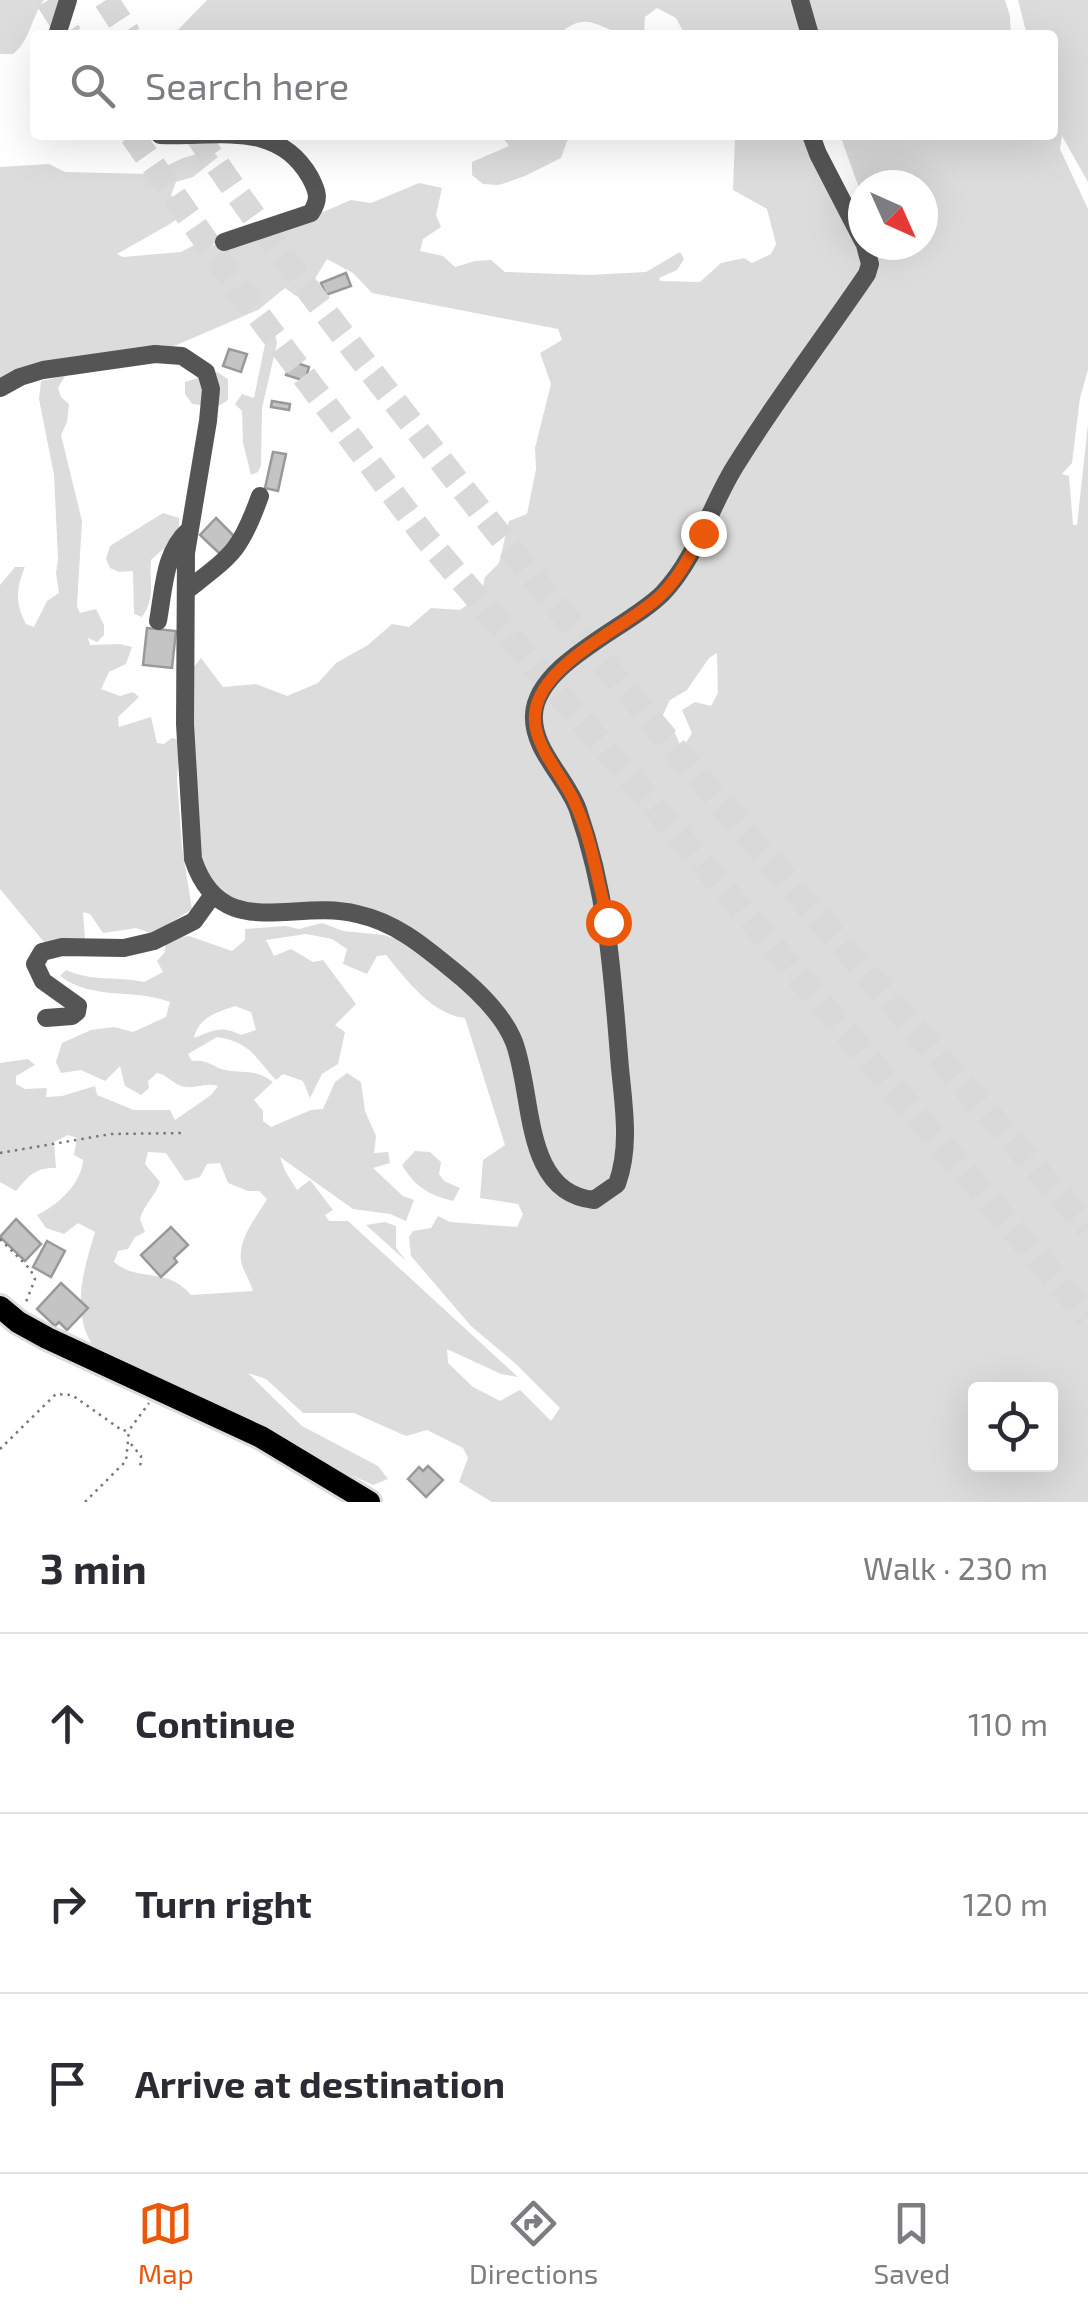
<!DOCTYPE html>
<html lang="en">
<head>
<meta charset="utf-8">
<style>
  body { margin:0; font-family:"Exo 2",sans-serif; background:#f7f7f7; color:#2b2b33 }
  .controls { position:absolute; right:30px; bottom:30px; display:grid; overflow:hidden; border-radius:10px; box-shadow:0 10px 40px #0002 }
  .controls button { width:90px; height:90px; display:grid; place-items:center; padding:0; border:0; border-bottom:2px solid #e1e1e2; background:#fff; color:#2b2b33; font:50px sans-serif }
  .compass { position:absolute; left:848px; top:170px; width:90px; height:90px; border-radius:50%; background:#fff; box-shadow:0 10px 40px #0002; rotate:135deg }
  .stop { position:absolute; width:30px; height:30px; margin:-22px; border:8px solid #ea580c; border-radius:50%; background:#fff }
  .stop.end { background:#ea580c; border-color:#fff; box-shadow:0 2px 10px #0008 }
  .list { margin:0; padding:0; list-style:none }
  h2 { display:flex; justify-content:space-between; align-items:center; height:130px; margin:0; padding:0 40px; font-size:42px }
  h2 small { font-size:32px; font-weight:400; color:#7c7c81 }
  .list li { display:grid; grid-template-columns:65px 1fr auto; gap:30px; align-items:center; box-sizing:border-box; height:180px; padding:0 40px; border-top:2px solid #e1e1e2 }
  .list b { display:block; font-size:38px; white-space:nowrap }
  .list em { font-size:32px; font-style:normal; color:#7c7c81 }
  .icon { flex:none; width:55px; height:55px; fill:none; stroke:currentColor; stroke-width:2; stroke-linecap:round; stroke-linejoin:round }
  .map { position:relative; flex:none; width:1088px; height:1502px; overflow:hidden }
  .search { position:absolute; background:#fff; box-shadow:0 10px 40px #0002; left:30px; right:30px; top:30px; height:110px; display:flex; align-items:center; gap:25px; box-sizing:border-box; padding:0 35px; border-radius:10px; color:#7c7c81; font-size:38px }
  .sheet { height:670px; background:#fff }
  nav { display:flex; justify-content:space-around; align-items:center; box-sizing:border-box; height:140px; border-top:2px solid #e1e1e2; background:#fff; font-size:28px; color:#7c7c81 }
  nav a { display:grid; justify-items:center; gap:5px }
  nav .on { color:#ea580c }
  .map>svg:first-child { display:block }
</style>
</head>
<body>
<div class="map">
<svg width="1088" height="1502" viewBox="0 0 1088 1502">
  <rect width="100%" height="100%" fill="#fff"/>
  <path fill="#dcdcdc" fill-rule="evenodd" d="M0 0H44C31 18 30 41 13 54H0Z
    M207 0H1005L1010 16 1011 35H685L676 18 657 8 645 17 644 32 638 35C599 35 591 5 558 35H173Z
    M1018 0H1088V182L1062 136 1060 149 1088 209V370L1080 398 1072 463 1062 474 1069 476 1073 525H1077L1088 424V1502H492L459 1482 468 1458 463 1448 427 1430 406 1436 354 1413H303L266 1379 248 1373 302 1426 378 1466 388 1479 373 1485 333 1467 261 1425 95 1349C70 1313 83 1272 95 1232L78 1223 64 1234 46 1228 37 1215C57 1206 82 1183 83 1160L74 1155 77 1138 68 1135 54 1142 56 1168C36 1167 28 1176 16 1191L0 1182V1063L28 1059 35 1065 16 1076V1084L25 1089 47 1088 46 1097 62 1096 95 1086 97 1095 134 1110H170L175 1120 211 1095 218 1086C205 1082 194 1090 181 1086 171 1082 167 1075 157 1073L148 1081 149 1088 141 1095 125 1086 120 1066 105 1081 81 1070 61 1073 56 1062 62 1043 91 1030 114 1027 133 1032 166 1017 170 1002C134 988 93 1001 60 976L66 970C92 982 117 976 144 982L163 972 157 961 165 952 166 939 189 936 232 951 245 940V929L285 926 299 929 322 923 343 931 384 935 407 943 409 929 239 903C225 894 214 885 205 871 186 838 192 710 193 668L201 658 223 687 256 684 287 696 318 683 336 663 368 645 392 624 409 627 431 608 460 610 481 595 485 577 499 563 509 521 527 514 536 469 535 448 551 384 540 353 562 340 558 329 372 293 353 273 327 259 308 290 296 296 285 288 258 310 172 347 0 383V167L49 164 65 172 149 174 183 158 212 150 218 157 193 177 176 182 171 195 188 211 170 224 117 254 123 257 181 252 200 242 214 245 295 224 351 200 371 203 419 183 442 188 436 215 441 227 423 239 420 251 443 256 455 267 475 261 491 260 505 272 588 275 646 272 680 252 684 259 677 270 659 278 660 281 700 282 721 263 744 258 752 263 771 254 776 244 767 209 733 190 735 135H807L863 245H923V185H863V212L858 185 840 135H1053V35H1027ZM717 653 718 693 711 706 695 702 682 710 692 733 682 749 672 726 662 717 670 700 687 690 709 658ZM306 934 332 939 347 949 343 964 367 974 377 956 386 955C406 979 431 1014 465 1018L505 1145 483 1160 480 1198 518 1204 523 1214 517 1227 450 1222 438 1216 431 1228 413 1231 409 1237 411 1256 471 1326 517 1365 560 1408 551 1421 520 1390 500 1401 473 1387 448 1363 447 1349 501 1374 518 1377 348 1221H329L325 1215 333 1210 310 1180 297 1190 285 1171 280 1157 353 1209 390 1214 406 1221 414 1200 403 1196 373 1168 390 1163 388 1152 374 1153 376 1136 365 1111 361 1082 347 1073 335 1082 323 1109 311 1110 271 1127 263 1121V1111L254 1100 273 1082C255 1068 244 1074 225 1070 211 1066 207 1059 192 1061L188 1054 217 1037C250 1042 255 1057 276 1080L283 1074 303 1081 310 1098 322 1074 338 1064 345 1032 335 1025 356 1004 323 960 313 962 291 949 274 956 266 940ZM235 1006 251 1012 256 1030 241 1035C221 1025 214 1030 194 1038 198 1017 218 1012 235 1006ZM148 1152 166 1153 185 1181 200 1177 207 1164 220 1163 228 1183 248 1191H259L267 1199C257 1217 238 1238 241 1260 242 1270 250 1280 253 1291L191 1295C167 1266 139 1283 114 1262L118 1251 128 1249 135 1237 145 1232 140 1219C144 1204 155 1197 160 1182L145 1164ZM976 1390H1050V1464H976Z
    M501 135H568L569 136 561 158 525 176 499 185 483 184 472 175V162L509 146Z
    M268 329 274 330 277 343 262 408 261 465 258 472 251 475 243 443 242 411 235 404 242 394 254 398Z
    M217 372 228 379V400L217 407 192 404 185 394V382Z
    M65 376 58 388 61 397 69 404 67 422 61 435 82 521 77 606 80 613 96 609 104 625V635L97 642 88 638 90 645 120 644 132 647 126 664 109 672 101 689 120 696 133 692 139 697 118 717 119 727 151 717 157 743 164 744 172 738 180 740 177 779 182 847 192 909 153 934 136 928 103 933 90 914 83 912 85 940 44 942 0 889V585L15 567H25C16 588 15 603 26 624L34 627 47 601 59 593 56 573 58 559 54 475 39 399 41 381Z
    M163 513 179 518V535L151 560C149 582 156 597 142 617L134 614 133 571 119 572 110 568 106 559 110 546Z
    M415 1151 430 1152 441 1162 439 1174 444 1181 460 1188 453 1201C429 1195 415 1187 402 1165Z
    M385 1222 396 1226V1248L406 1261 366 1225Z"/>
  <path fill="#c4c4c4" stroke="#999" stroke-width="2.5" d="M346 273 351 286 326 295 321 283Z
    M229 349 247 354 241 372 223 366Z
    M291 361 309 367 305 381 286 375Z
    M272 401 290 404 289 410 271 407Z
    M273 452 286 454 278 491 265 488Z
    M216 518 236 538 220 554 200 535Z
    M147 628 176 631 172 668 143 665Z
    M16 1219 41 1244 25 1261 0 1237Z
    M171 1227 188 1245 174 1258 177 1262 161 1277 141 1255Z
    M47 1241 65 1251 51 1277 33 1267Z
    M61 1283 88 1308 67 1330 59 1322 55 1326 37 1309Z
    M428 1466 443 1480 426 1497 408 1479 419 1467 423 1471Z"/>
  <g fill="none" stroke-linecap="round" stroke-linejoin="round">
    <path stroke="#d9d9d9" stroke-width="25" stroke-dasharray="25 12" stroke-linecap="butt" d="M48 0 70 35
      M106 0 129 35
      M132 135 249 303 426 538 1088 1317
      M197 135C269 242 348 342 427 443 637 713 863 970 1088 1228"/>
    <defs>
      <path id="major" d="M0 1307 18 1322 47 1338 261 1437 369 1502"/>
    </defs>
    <use href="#major" stroke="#dbdbdb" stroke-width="28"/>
    <path stroke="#777" stroke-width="2.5" stroke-dasharray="2.5 5" stroke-linecap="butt" d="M0 1153 111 1134 185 1133
      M0 1239 30 1269 35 1279 26 1302
      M131 1444 141 1456 140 1470
      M0 1449 56 1394 72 1395 123 1431 130 1429 149 1403
      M85 1502 126 1461 129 1430"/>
    <path stroke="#555" stroke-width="18" d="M800 0 810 35
      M57 35 68 0
      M160 135C216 138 277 119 310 177 318 192 320 199 311 213L224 242
      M811 135 818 154 863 241
      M0 388 20 377 43 370 155 354 182 356 206 372 211 389 208 421 186 553 185 724 193 859C221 944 293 898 357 914 394 922 421 944 449 967 473 986 503 1014 514 1042 534 1094 522 1193 594 1200L617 1184C632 1143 622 1098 619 1056 612 969 607 894 578 810 567 778 532 750 534 715 536 663 630 627 663 593 697 557 709 509 734 468 775 401 823 339 867 274L870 264 865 245
      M186 591C232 555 240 552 260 496
      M158 621C164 588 164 552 189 530
      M46 1018 72 1016 77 1012 78 1006 43 981 35 964 42 952 62 947 124 948 154 941 194 921 212 896"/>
    <use href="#major" stroke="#000" stroke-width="22"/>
  </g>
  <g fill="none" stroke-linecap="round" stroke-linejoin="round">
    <path stroke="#ea580c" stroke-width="12" d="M608 922C598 883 592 840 575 803 564 778 542 756 536 729 522 670 625 630 660 596 679 578 690 555 703 533"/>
  </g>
</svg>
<div class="controls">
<button><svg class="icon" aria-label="locate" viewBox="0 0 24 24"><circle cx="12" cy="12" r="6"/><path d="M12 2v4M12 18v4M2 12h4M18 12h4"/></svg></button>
</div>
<svg class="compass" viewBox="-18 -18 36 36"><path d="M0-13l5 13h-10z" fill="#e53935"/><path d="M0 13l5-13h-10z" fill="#7c7c81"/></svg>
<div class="stop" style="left:608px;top:922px"></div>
<div class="stop end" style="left:703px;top:533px"></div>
<div class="search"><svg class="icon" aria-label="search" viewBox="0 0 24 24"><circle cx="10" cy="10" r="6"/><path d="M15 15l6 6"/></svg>Search here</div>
</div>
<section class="sheet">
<h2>3 min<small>Walk · 230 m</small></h2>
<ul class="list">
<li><svg class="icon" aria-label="ahead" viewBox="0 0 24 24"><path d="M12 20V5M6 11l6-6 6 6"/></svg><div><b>Continue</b></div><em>110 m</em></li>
<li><svg class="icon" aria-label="right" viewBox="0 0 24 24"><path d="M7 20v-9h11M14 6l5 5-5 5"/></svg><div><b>Turn right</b></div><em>120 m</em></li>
<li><svg class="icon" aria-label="arrive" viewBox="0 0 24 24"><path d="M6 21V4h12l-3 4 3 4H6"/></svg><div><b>Arrive at destination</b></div></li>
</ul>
</section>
<nav>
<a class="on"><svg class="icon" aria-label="map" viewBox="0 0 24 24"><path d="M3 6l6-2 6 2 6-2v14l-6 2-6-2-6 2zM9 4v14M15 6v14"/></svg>Map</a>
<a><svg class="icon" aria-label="directions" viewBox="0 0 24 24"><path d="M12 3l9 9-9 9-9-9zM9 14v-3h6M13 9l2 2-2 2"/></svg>Directions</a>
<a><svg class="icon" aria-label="saved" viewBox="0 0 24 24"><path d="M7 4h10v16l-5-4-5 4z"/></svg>Saved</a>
</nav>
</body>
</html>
